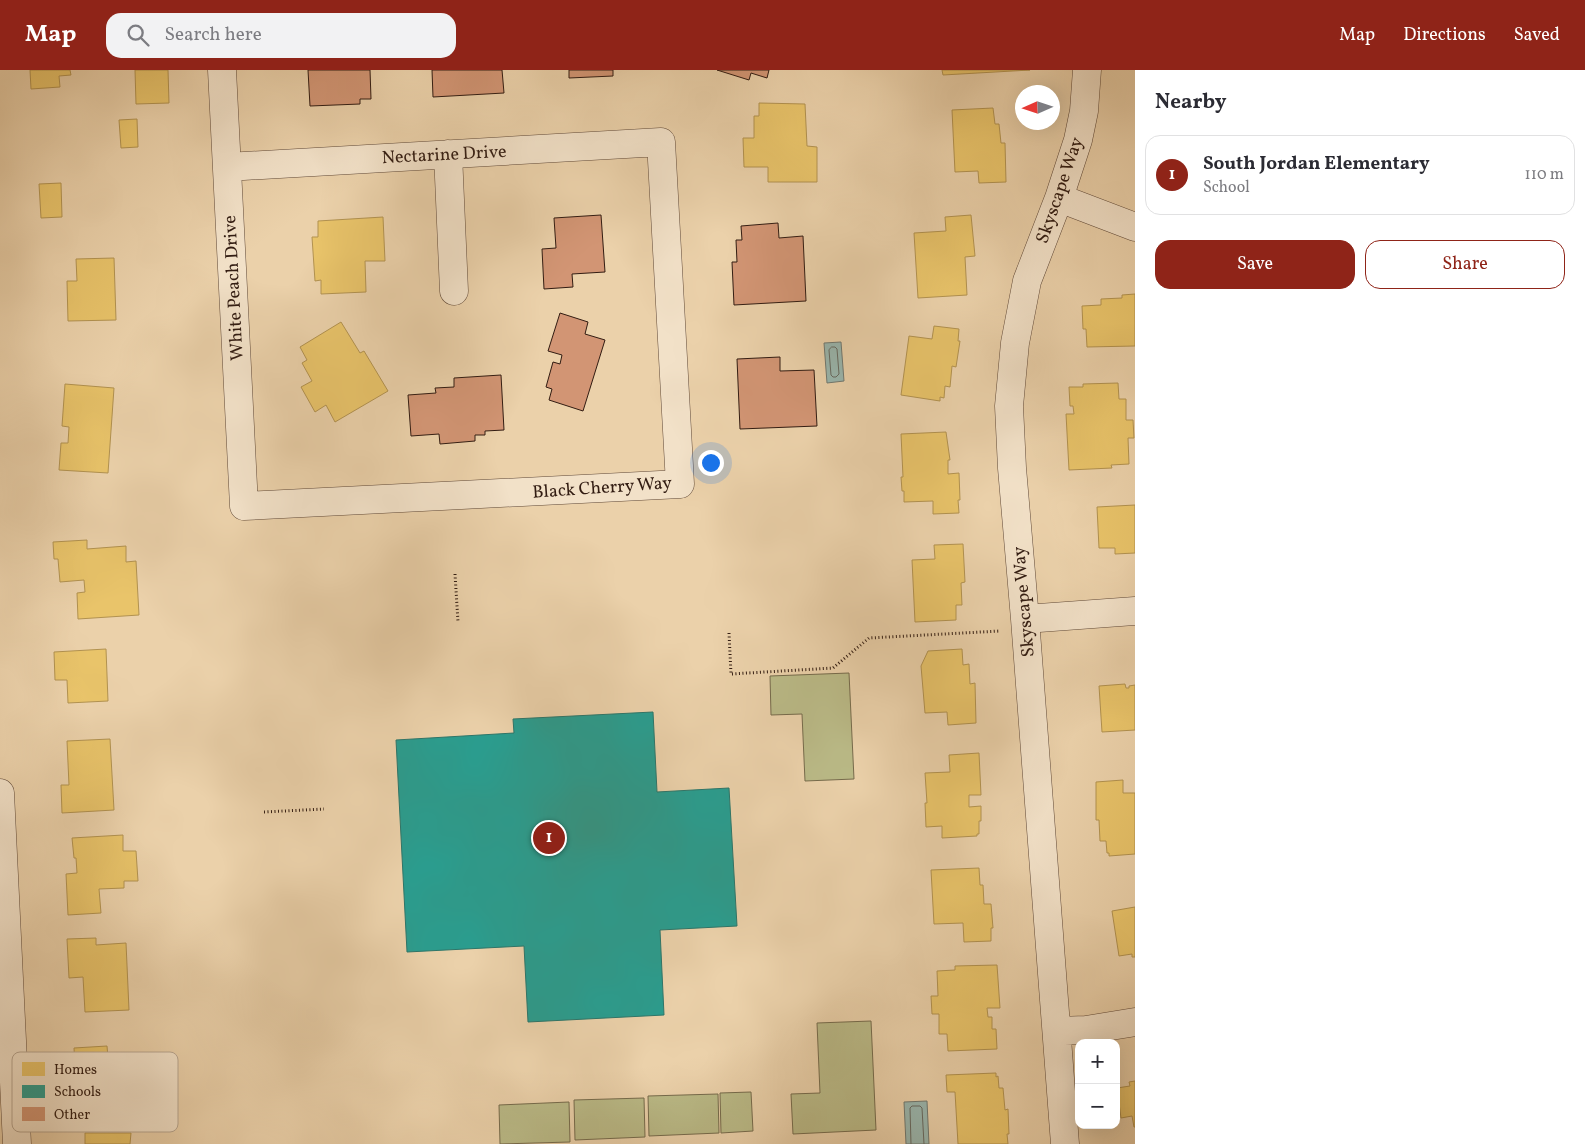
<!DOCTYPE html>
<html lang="en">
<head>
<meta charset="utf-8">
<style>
  body { margin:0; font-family:Vollkorn,serif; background:#f2f2f3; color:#2b2b33 }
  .controls { position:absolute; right:15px; bottom:15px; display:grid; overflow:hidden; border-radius:10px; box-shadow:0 5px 20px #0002 }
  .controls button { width:45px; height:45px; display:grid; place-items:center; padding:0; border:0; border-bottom:1px solid #e1e1e2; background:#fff; color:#2b2b33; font:25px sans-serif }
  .compass { position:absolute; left:1015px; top:15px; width:45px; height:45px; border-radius:50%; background:#fff; box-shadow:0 5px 20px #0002; rotate:267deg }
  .you { position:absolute; left:710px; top:392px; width:18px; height:18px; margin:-12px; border:4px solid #fff; border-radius:50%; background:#1a73e8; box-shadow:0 0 0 8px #1a73e833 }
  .badge { display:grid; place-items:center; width:32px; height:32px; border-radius:50%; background:#8f2418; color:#fff; font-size:16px; font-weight:700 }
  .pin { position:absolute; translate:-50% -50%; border:2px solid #fff; box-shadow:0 1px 5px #0006 }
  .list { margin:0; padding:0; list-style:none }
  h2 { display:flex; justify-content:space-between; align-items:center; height:65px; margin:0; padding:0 20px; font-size:21px }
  h2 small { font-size:16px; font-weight:400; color:#7c7c81 }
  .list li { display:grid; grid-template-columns:32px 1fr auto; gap:15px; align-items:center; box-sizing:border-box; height:80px; margin:0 10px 10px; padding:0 10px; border:1px solid #e1e1e2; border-radius:15px }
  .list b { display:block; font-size:19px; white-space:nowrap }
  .list p { margin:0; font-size:16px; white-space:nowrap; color:#7c7c81 }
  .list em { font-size:16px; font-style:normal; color:#7c7c81 }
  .actions { display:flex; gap:10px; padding:15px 20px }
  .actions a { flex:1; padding:11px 0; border:1px solid #8f2418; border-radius:15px; text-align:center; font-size:18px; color:#8f2418 }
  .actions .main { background:#8f2418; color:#fff }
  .icon { flex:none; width:28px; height:28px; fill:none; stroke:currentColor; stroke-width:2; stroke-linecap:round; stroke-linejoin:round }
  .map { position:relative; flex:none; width:1135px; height:1074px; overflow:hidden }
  header { display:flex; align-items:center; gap:30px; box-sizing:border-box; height:70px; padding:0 25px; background:#8f2418; color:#fff }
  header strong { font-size:24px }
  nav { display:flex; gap:28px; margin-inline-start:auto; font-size:18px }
  .search { width:350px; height:45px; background:#f2f2f3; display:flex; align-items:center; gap:12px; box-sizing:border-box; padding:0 18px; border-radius:15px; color:#7c7c81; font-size:19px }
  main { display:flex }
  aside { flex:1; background:#fff }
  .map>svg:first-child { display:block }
</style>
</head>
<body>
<header>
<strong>Map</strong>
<div class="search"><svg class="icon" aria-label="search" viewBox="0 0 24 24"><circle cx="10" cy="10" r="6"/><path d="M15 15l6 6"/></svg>Search here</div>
<nav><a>Map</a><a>Directions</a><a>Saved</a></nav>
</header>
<main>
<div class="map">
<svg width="1135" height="1074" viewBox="0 0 1135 1074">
  <rect width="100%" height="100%" fill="#ebd1aa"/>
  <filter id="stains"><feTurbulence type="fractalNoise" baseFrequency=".004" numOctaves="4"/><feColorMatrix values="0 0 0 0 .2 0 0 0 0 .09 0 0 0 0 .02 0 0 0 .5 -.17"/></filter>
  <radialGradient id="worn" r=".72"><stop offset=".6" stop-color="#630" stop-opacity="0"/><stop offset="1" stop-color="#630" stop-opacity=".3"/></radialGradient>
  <path fill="#baba87" stroke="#766b4c" d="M849 603 854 709 805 711 802 644 771 645 770 606Z
    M871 951 876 1060 793 1064 791 1024 820 1023 817 953Z
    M751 1022 753 1061 721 1063 720 1023Z
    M718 1024 719 1063 649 1066 648 1026Z
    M644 1028 645 1067 575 1070 574 1030Z
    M569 1032 570 1072 500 1074 499 1035Z"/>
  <path fill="#99b6ae" stroke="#707870" d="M841 272 844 311 827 313 824 273Z
    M927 1031 929 1074H906L904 1032Z"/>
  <path fill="#e9c46a" stroke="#b29250" d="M30 0H70L71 5 59 6 60 17 31 19Z
    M135 0H168L169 33 136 34Z
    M942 0H1030L943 5Z
    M759 33 805 34 807 76 817 77V112H768V97H744L743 68H754V46H759Z
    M993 38 995 54H999L1001 73H1005L1006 112 979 113 978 101 955 102 952 40Z
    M137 49 138 77 121 78 119 50Z
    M61 113 62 147 41 148 39 114Z
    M971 145 975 186 965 187 967 225 918 228 914 163 946 161 945 147Z
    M383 147 385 191H365L366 222 321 224V210L315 211 312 167H318V151Z
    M114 188 116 250 68 251 67 211H77L76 189Z
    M1135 224V276L1087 277 1086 259H1083L1082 236 1101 235V229L1122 228V225Z
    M341 252 360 283 364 281 388 321 335 352 326 335 315 342 301 317 312 311 302 293 307 290 300 277Z
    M934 256 959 259 958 271H960L956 297 952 296 950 317 945 316 944 328 940 327V331L901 325 909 266 932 269Z
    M1118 313 1119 329H1126V350H1133L1134 368H1128L1129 394 1111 395 1112 398 1069 400 1066 344H1074L1073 336H1070L1069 317H1083V314Z
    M65 314 114 318 108 403 59 400 61 373H68L69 357 62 356Z
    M946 362 950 390H948V404L959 403 960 430H958L959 443 933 444V431L904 432V421H902L901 407H903L901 364Z
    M1135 435V483L1115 484V478H1099L1097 437Z
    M87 470V479L126 476V492L136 491 139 545 78 549 77 523 85 522 84 510 60 512 58 489H54L53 472Z
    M963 474 965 512 961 513 962 535H956V550L915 552 912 490 935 489 934 475Z
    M106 579 108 631 68 633 67 610H55L54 582Z
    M962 579 963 595 969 594 970 614 975 613 976 653 948 655 947 642 925 643 921 596 928 581Z
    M1125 614 1126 618H1129V616L1135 615V660L1102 662 1099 616Z
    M110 669 114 740 62 743 61 715H69L67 671Z
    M979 683 981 725H969V737L981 736V751H979V764H977V766L942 768V756L926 757 925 733H927L925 703 950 702 949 685Z
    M1123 710V723H1135V784L1109 786V783H1107L1106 771H1100L1099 750H1096V712Z
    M123 765V781H136L138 811H124V818L99 819 101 843 68 845 66 804 77 803 76 788H74L72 768Z
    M979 798 980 815H983L984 834H991L993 858H991V871L964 872 963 853 934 854 931 800Z
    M1135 837V887H1132V884L1119 886 1112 841Z
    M96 868V875L126 873 129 940 85 942 83 907 69 908 67 869Z
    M997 895 1000 938H987L988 947H992V959H996L997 979 948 981 947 964H939V944H932L931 926H938L937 901 955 900V896Z
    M107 976 108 988 139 987 141 1012 124 1013 125 1039 86 1041 85 1017H76L74 978Z
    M996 1003V1007L998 1006 999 1018H1003L1005 1040 1008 1039 1009 1064H1007L1008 1074H958L955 1022H947L946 1005Z
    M1135 1011V1057H1134L1132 1046 1121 1048 1117 1018 1130 1016 1129 1012Z
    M85 1063H131L130 1074H85Z"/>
  <path fill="#2a9d8f" stroke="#2c766a" d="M653 642 657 722 729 718 737 856 660 860 664 945 528 952 524 876 407 882 396 670 514 663 513 649Z"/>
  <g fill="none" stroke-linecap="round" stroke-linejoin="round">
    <path stroke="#666960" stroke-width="1" d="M832 277H835L837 279 839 304 836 307H833L831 305 829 280Z
      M911 1074 910 1038 912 1036H920L922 1038 924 1074"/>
  </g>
  <path fill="#d29574" stroke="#321c12" d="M308 0H370L371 29H360V34L310 36Z
    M432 0H502L504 23 433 27Z
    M569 0H613V6L569 8Z
    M717 0H769L767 8 751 3 749 10Z
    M601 145 605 202 572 204 573 217 544 219 542 179 556 178 554 148Z
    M778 153 779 168 803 166 806 231 734 235 732 192H737L736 170H742L741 156Z
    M560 243 588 252 585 264 605 270 583 341 549 330 552 319 546 317 553 292 560 294 562 285 548 281Z
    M780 287V301L814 300 817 356 740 359 737 289Z
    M501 305 504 360 485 361V365H475V371L440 374 439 364 411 366 408 325 436 323 435 318 454 317V308Z"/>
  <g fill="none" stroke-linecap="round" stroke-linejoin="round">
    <defs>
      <path id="minor" d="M222 0 244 436 680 414 661 72 227 97
        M448 84 454 221
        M1059 128 1135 157
        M1025 549 1135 541
        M0 723 17 1074
        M1057 961 1086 960 1135 952
        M1065 1074 1025 549 1012 398 1009 336 1015 273 1027 211 1059 128 1078 70 1084 41 1087 0"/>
    </defs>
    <use href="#minor" stroke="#604938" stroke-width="29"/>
    <path stroke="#321c12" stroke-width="3" stroke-dasharray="1 2.5" stroke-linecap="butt" d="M455 504 458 552
      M729 563 731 604 833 598 869 568 1000 561
      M264 742 324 739"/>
    <use href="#minor" stroke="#f2e1c8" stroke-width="28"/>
  </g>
  <g text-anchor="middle" stroke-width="5" stroke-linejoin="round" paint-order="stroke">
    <g font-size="18" fill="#321c12" stroke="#f2e1c8">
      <text transform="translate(444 84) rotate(-3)" y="6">Nectarine Drive</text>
      <text transform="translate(1059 120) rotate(-71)" y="6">Skyscape Way</text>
      <text transform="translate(233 218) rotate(-93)" y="6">White Peach Drive</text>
      <text transform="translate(602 417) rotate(-4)" y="6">Black Cherry Way</text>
      <text transform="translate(1023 532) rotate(-95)" y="6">Skyscape Way</text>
    </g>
  </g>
  <rect x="12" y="982" width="166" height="80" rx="8" fill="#f2e1c8" stroke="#b8a691" stroke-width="1"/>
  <rect x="22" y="992" width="23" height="14" fill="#e9c46a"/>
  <rect x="22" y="1015" width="23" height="13" fill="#2a9d8f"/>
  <rect x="22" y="1037" width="23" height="14" fill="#d29574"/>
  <g font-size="14" fill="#321c12">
    <text x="54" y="1004">Homes</text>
    <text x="54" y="1026">Schools</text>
    <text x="54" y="1049">Other</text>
  </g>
  <rect width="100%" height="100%" filter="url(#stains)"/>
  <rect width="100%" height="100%" fill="url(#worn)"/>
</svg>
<div class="controls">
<button>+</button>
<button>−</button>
</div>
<svg class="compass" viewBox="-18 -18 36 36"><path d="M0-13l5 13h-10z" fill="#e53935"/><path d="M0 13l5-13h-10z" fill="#7c7c81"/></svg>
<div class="you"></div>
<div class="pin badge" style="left:549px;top:768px">1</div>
</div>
<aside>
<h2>Nearby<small></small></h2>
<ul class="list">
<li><span class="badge">1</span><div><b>South Jordan Elementary</b><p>School</p></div><em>110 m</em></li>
</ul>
<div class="actions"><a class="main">Save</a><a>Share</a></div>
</aside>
</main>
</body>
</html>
